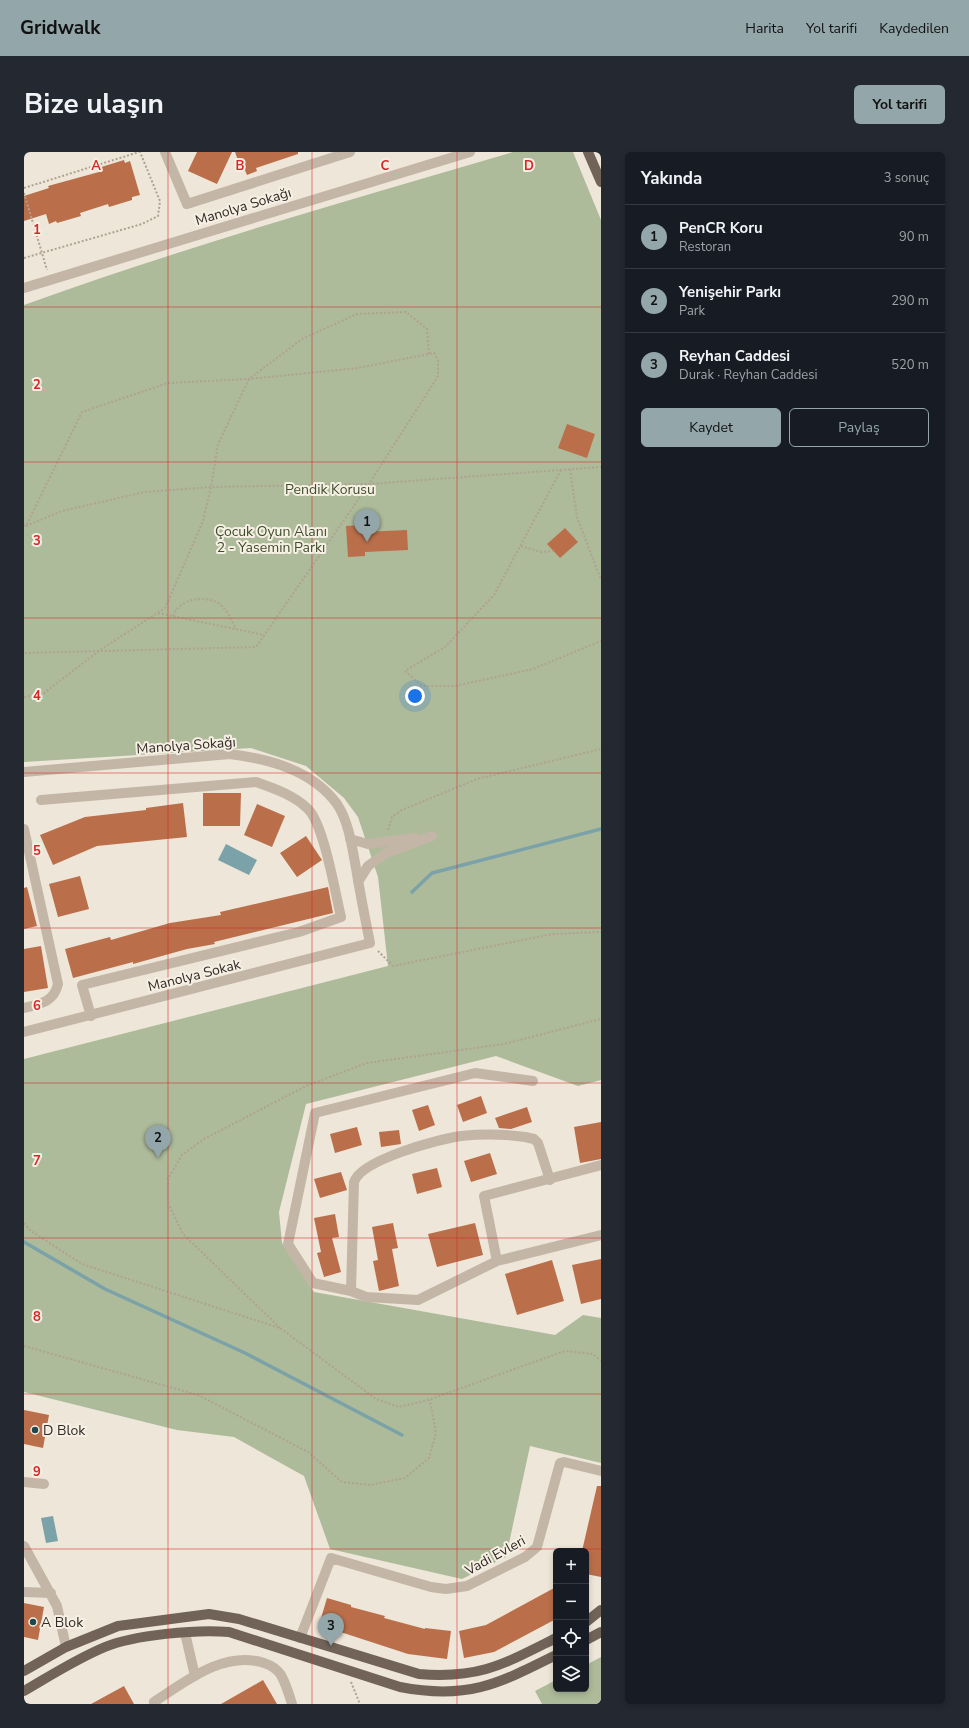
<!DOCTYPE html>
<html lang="tr">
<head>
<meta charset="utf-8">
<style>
  body { margin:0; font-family:"Nunito Sans",sans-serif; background:#242831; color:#f1f3f6 }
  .controls { position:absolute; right:12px; bottom:12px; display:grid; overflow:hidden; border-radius:6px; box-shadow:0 2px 6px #0003 }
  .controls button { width:36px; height:36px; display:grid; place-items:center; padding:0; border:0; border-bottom:1px solid #363941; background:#171b24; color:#f1f3f6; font:20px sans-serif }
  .you { position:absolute; left:391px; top:544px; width:14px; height:14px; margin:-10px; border:3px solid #fff; border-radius:50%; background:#1a73e8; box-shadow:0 0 0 6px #1a73e833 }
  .badge { display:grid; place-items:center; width:26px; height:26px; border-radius:50%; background:#93a6aa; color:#111; font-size:13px; font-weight:700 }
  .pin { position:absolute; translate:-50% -33px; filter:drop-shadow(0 1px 2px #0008) }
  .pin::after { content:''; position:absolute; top:21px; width:14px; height:12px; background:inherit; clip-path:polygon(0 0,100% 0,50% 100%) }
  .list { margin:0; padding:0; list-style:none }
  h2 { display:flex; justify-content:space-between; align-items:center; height:52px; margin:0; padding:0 16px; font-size:17px }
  h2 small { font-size:13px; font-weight:400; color:#9ea1a6 }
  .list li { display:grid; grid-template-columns:26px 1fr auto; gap:12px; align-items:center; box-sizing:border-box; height:64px; padding:0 16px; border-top:1px solid #363941 }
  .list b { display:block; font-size:15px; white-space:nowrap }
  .list p { margin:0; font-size:13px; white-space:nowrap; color:#9ea1a6 }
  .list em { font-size:13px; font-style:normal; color:#9ea1a6 }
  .actions { display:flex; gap:8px; padding:12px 16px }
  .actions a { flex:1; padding:9px 0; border:1px solid #93a6aa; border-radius:6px; text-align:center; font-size:14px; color:#93a6aa }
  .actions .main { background:#93a6aa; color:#111 }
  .icon { flex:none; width:22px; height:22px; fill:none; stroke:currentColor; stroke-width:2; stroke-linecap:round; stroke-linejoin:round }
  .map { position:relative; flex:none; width:577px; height:1552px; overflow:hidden; border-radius:6px }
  header { display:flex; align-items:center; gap:24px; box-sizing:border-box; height:56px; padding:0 20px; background:#93a6aa; color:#111 }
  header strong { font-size:19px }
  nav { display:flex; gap:22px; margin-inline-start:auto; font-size:14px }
  .intro { display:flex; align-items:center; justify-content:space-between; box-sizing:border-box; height:96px; padding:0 24px }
  h1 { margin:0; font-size:28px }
  .button { padding:10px 18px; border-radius:6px; background:#93a6aa; color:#111; font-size:14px; font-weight:700 }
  main { display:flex; gap:24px; padding:0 24px }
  aside { flex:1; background:#171b24; border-radius:6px; box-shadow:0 2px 6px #0003 }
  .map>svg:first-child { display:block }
</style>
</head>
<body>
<header>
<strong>Gridwalk</strong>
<nav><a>Harita</a><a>Yol tarifi</a><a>Kaydedilen</a></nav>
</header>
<div class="intro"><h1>Bize ulaşın</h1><a class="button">Yol tarifi</a></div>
<main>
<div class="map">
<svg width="577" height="1552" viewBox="0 0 577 1552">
  <rect width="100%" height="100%" fill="#eee6d8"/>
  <path fill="#adbb9a" d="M489 0H549L577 68V928L554 934 472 904 282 952 255 1060 258 1091 290 1140 531 1183 559 1163 577 1166V1311L506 1294 482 1405 438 1427 306 1397 280 1324 210 1285 153 1278 0 1240V907L364 814 354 725 334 665 320 646 282 614 227 596 0 610V153C161 95 325 48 489 0Z
    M577 1505V1552H518L511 1539 532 1528V1537H562V1513Z"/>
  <path fill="#7aa2a8" d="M202 692 233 708 225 723 194 708Z
    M29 1364 34 1389 22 1391 17 1366Z"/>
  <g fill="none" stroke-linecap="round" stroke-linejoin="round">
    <path stroke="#7aa2a8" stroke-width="3.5" d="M388 740 408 721 577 677
      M0 1090 81 1137 221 1201 378 1283"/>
  </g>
  <path fill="#ba6f4a" d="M173 0H208L193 32 164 19Z
    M211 0H274V2L232 16 233 19 223 23 220 16 217 17Z
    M100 8 101 11 106 9 116 43 108 45V48L85 55 84 52 56 61 57 64 33 71 32 69 25 72 22 62 0 69V44L25 36 24 34 75 20 74 16Z
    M543 272 571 282 563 306 534 296Z
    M339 373V380L383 378 384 398 341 400V404L324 405 322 374Z
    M541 376 554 390 536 406 523 392Z
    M179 641H217L216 674H179Z
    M159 651 163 685 73 694 29 713 16 683 61 665 122 658V656Z
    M233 652 261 664 248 695 220 683Z
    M282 684 298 708 273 725 256 701Z
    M56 724 65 757 34 765 25 732Z
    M3 735 13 774 0 777V736Z
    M304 735 309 761 190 790 191 792 163 797 109 812V810L49 826 41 797 86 785 87 788 146 771 197 763 196 760Z
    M17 794 24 836 0 840V797Z
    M457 944 463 961 439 970 433 953Z
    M404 953 411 973 395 979 388 958Z
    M503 955 508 970 487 977 475 976 471 966Z
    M577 970V1007L556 1011 550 975Z
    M333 975 338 993 311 1001 306 982Z
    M375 978 377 992 357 995 355 980Z
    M466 1001 473 1022 447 1030 440 1009Z
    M413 1016 418 1035 393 1042 388 1022Z
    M317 1020 323 1038 296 1046 290 1027Z
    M311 1062 315 1085 308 1086 317 1120 300 1125 293 1101 297 1100 290 1066Z
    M369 1071 374 1096 368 1097 375 1134 355 1139 349 1109 354 1108 348 1075Z
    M451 1071 459 1103 413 1115 404 1082Z
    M577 1107V1147L557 1152 548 1113Z
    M528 1108 540 1149 493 1163 481 1122Z
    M0 1258 25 1263 19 1296 0 1292Z
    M573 1334H577V1425L562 1422V1399H558Z
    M532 1435V1467L470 1500 440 1506 435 1479 462 1473Z
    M303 1446 327 1453V1455L361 1464 360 1466 401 1477V1476L427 1479 423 1507 384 1502 295 1473Z
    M0 1451 20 1455 14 1488 0 1485Z
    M239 1528 253 1552H197Z
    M100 1534 110 1552H67Z"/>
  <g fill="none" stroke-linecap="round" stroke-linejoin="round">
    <path stroke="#b0a190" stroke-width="2" stroke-dasharray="2 2" stroke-linecap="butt" d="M0 36 115 0
      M0 41 23 118
      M0 106 118 72 134 64 136 49 116 0
      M546 317 553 365 577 428
      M537 318 470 443 421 495 381 519 398 534H431L509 517 577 489
      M0 373 2 374 58 260 144 231 225 227 334 216 410 201 414 208V224L345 332 232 495 0 501
      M2 374 38 359 121 340 187 335 345 332 577 315
      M497 394 517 400 530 399
      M134 461 240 483
      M149 464C155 448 176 443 192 450 202 454 207 468 212 477
      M0 545 19 542 76 498 141 456 179 369 187 335 194 292 225 227 278 187 333 162 382 160 403 177 405 202
      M364 678 368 665 378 658 453 627 577 597
      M354 799 369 814 529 782 577 780
      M0 1071 7 1079 58 1112 256 1176 352 1247 375 1255 404 1248 541 1199 569 1202 577 1209
      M256 1176 159 1082 144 1051V1027L158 1003 180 987 282 934 343 911 480 892 577 867
      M0 1194 174 1243 284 1300 318 1330 346 1333 381 1326 405 1306 412 1281 406 1248
      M327 1530 336 1552"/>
    <path stroke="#c4b6a6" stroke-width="10" d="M141 0 163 52 326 0
      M0 136 446 0
      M0 620 206 602C245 607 288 618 313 652 325 670 328 695 332 716 336 741 341 766 346 791L0 880
      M17 648 232 630C249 636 270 643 284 657 300 673 311 740 317 765L275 780 58 833 67 864
      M0 677 34 832C30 850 16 852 0 856
      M326 687 344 692 391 686
      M334 730 344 714 362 701 408 684
      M509 929 451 921 291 961 264 1092 289 1131 327 1139 342 1145 394 1148 473 1109 460 1044 577 1013
      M473 1109 577 1083
      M327 1139 330 1030C337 1008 414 987 437 984 458 982 480 982 501 985L510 987 514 991 526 1028
      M0 1330 20 1332
      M0 1394 33 1454 42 1495
      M0 1440 27 1441
      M161 1481 171 1524
      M276 1486 307 1406 407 1435 422 1437 443 1434 501 1405 513 1395 536 1311 540 1310 577 1319
      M131 1552 130 1550C161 1530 200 1498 240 1511 246 1513 253 1517 257 1523 262 1532 265 1542 268 1552"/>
    <path stroke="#726358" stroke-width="10" d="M564 0 577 30
      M562 1470 577 1458
      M562 1488 577 1480
      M0 1519 42 1495 94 1474 185 1462 215 1467 395 1522C456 1527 480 1512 532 1486
      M0 1539C26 1524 52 1507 81 1495 110 1483 173 1477 205 1480L376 1535C444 1548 474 1532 532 1503"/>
  </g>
  <path fill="none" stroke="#d62828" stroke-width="1" stroke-opacity="0.55" d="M144 0V1552M288 0V1552M433 0V1552M0 155H577M0 310H577M0 466H577M0 621H577M0 776H577M0 931H577M0 1086H577M0 1242H577M0 1397H577"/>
  <g fill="#20474e" stroke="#f6efe4" stroke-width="1.5">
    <circle cx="11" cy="1278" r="4"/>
    <circle cx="9" cy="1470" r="4"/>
  </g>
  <g text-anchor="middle" stroke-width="4" stroke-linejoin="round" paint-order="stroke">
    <g font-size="14" fill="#312a26" stroke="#f6efe4">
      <text transform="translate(219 54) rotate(-17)" y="5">Manolya Sokağı</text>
      <text transform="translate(162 593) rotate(-4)" y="5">Manolya Sokağı</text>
      <text transform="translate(170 823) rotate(-14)" y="5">Manolya Sokak</text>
      <text transform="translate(471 1403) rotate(-29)" y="5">Vadi Evleri</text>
    </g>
    <g font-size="14" fill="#3e4d2c" stroke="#f6efe4">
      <text x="306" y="342">Pendik Korusu</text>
      <text x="247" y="384">Çocuk Oyun Alanı<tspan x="247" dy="16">2 - Yasemin Parkı</tspan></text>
    </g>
    <g font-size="14" fill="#312a26" stroke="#f6efe4" text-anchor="start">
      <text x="19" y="1283">D Blok</text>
      <text x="17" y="1475">A Blok</text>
    </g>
  </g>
  <g font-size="13" text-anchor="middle" font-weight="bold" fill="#d62828" stroke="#f6efe4" stroke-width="4" stroke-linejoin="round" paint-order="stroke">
    <text x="72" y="18">A</text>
    <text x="216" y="18">B</text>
    <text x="361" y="18">C</text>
    <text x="505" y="18">D</text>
    <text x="13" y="82">1</text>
    <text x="13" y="237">2</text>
    <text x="13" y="393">3</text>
    <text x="13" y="548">4</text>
    <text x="13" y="703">5</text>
    <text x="13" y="858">6</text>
    <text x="13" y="1013">7</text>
    <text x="13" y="1169">8</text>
    <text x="13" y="1324">9</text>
  </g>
</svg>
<div class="controls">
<button>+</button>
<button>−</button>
<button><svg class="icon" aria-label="locate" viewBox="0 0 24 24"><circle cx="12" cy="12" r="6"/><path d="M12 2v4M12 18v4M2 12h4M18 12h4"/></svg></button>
<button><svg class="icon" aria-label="layers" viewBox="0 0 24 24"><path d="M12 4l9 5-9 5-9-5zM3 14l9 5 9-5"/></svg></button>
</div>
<div class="you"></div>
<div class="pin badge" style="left:343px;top:390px">1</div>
<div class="pin badge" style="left:134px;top:1006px">2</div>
<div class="pin badge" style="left:307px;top:1494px">3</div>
</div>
<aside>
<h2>Yakında<small>3 sonuç</small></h2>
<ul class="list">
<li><span class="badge">1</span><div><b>PenCR Koru</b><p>Restoran</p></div><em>90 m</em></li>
<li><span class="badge">2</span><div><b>Yenişehir Parkı</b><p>Park</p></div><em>290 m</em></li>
<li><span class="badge">3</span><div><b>Reyhan Caddesi</b><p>Durak · Reyhan Caddesi</p></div><em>520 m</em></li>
</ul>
<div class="actions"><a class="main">Kaydet</a><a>Paylaş</a></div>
</aside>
</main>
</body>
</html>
